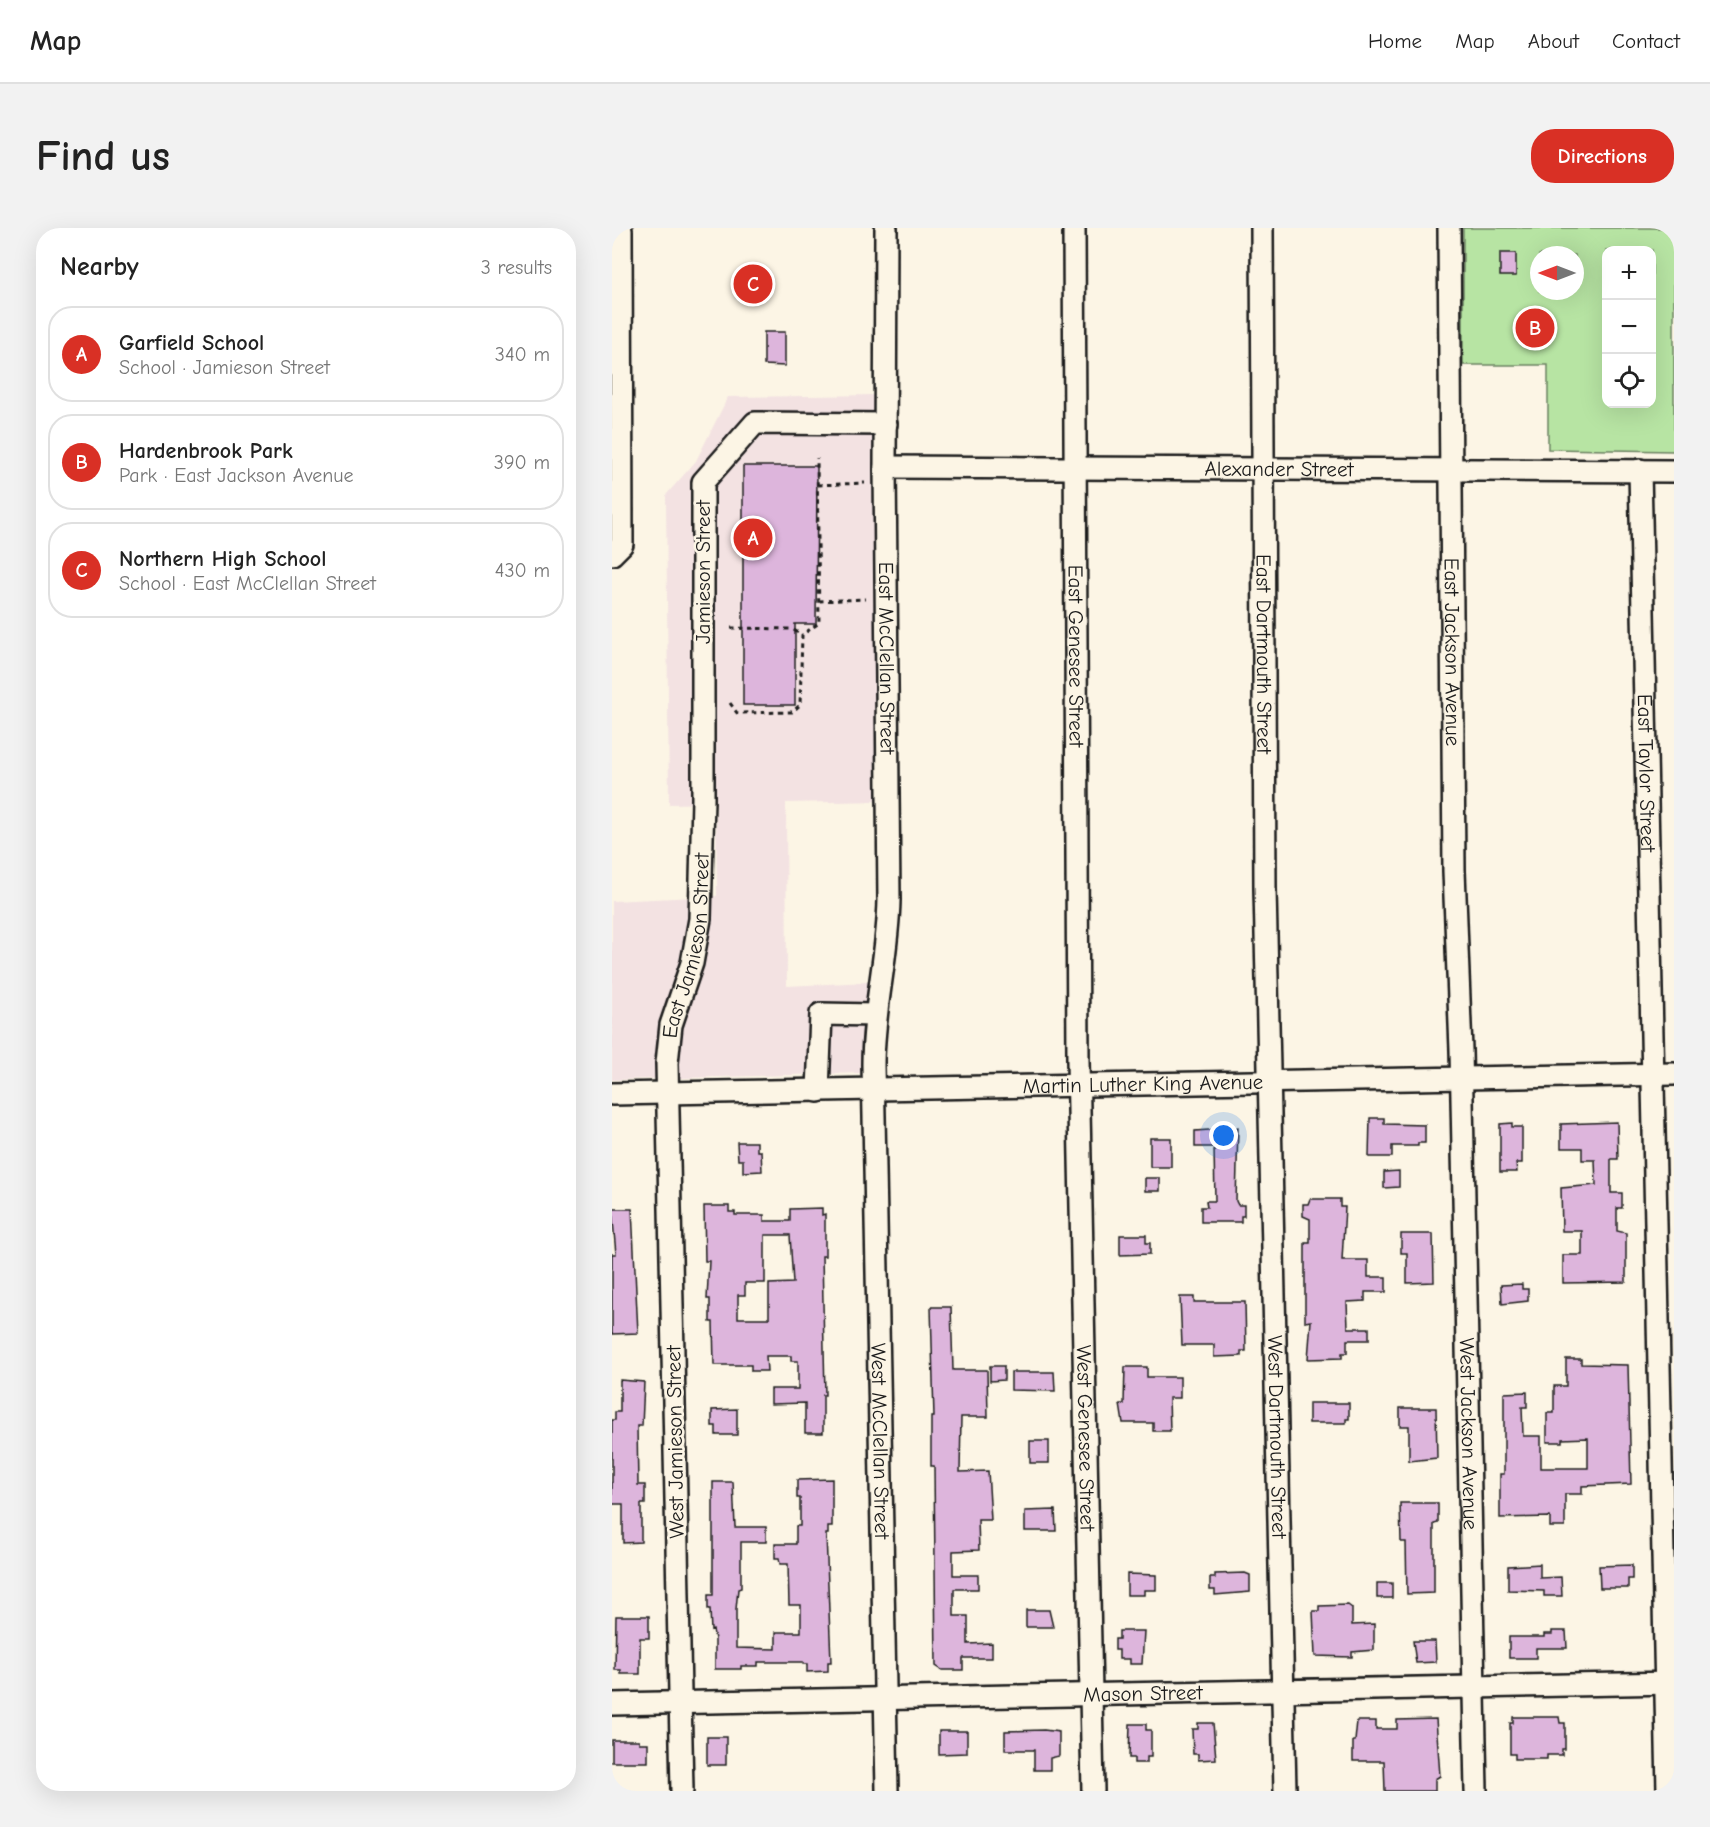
<!DOCTYPE html>
<html lang="en">
<head>
<meta charset="utf-8">
<style>
  body { margin:0; font-family:"Comic Neue",sans-serif; background:#f2f2f2; color:#222 }
  .controls { position:absolute; right:18px; top:18px; display:grid; overflow:hidden; border-radius:12px; box-shadow:0 6px 24px #0002 }
  .controls button { width:54px; height:54px; display:grid; place-items:center; padding:0; border:0; border-bottom:2px solid #e0e0e0; background:#fff; color:#222; font:30px sans-serif }
  .compass { position:absolute; left:918px; top:18px; width:54px; height:54px; border-radius:50%; background:#fff; box-shadow:0 6px 24px #0002; rotate:270deg }
  .you { position:absolute; left:612px; top:908px; width:21px; height:21px; margin:-15px; border:4px solid #fff; border-radius:50%; background:#1a73e8; box-shadow:0 0 0 9px #1a73e833 }
  .badge { display:grid; place-items:center; width:39px; height:39px; border-radius:50%; background:#d93025; color:#fff; font-size:20px; font-weight:700 }
  .pin { position:absolute; translate:-50% -50%; border:3px solid #fff; box-shadow:0 2px 6px #0006 }
  .list { margin:0; padding:0; list-style:none }
  h2 { display:flex; justify-content:space-between; align-items:center; height:78px; margin:0; padding:0 24px; font-size:26px }
  h2 small { font-size:20px; font-weight:400; color:#767676 }
  .list li { display:grid; grid-template-columns:39px 1fr auto; gap:18px; align-items:center; box-sizing:border-box; height:96px; margin:0 12px 12px; padding:0 12px; border:2px solid #e0e0e0; border-radius:24px }
  .list b { display:block; font-size:22px; white-space:nowrap }
  .list p { margin:0; font-size:20px; white-space:nowrap; color:#767676 }
  .list em { font-size:20px; font-style:normal; color:#767676 }
  .icon { flex:none; width:33px; height:33px; fill:none; stroke:currentColor; stroke-width:2; stroke-linecap:round; stroke-linejoin:round }
  .map { position:relative; flex:none; width:1062px; height:1563px; overflow:hidden; border-radius:24px }
  header { display:flex; align-items:center; gap:36px; box-sizing:border-box; height:84px; padding:0 30px; background:#fff; border-bottom:2px solid #e0e0e0 }
  header strong { font-size:28px }
  nav { display:flex; gap:33px; margin-inline-start:auto; font-size:21px }
  .intro { display:flex; align-items:center; justify-content:space-between; box-sizing:border-box; height:144px; padding:0 36px }
  h1 { margin:0; font-size:42px }
  .button { padding:15px 27px; border-radius:24px; background:#d93025; color:#fff; font-size:21px; font-weight:700 }
  main { display:flex; gap:36px; padding:0 36px }
  aside { flex:1; background:#fff; border-radius:24px; box-shadow:0 6px 24px #0002 }
  .map>svg:first-child { display:block }
</style>
</head>
<body>
<header>
<strong>Map</strong>
<nav><a>Home</a><a>Map</a><a>About</a><a>Contact</a></nav>
</header>
<div class="intro"><h1>Find us</h1><a class="button">Directions</a></div>
<main>
<aside>
<h2>Nearby<small>3 results</small></h2>
<ul class="list">
<li><span class="badge">A</span><div><b>Garfield School</b><p>School · Jamieson Street</p></div><em>340 m</em></li>
<li><span class="badge">B</span><div><b>Hardenbrook Park</b><p>Park · East Jackson Avenue</p></div><em>390 m</em></li>
<li><span class="badge">C</span><div><b>Northern High School</b><p>School · East McClellan Street</p></div><em>430 m</em></li>
</ul>
</aside>
<div class="map">
<svg width="1062" height="1563" viewBox="0 0 1062 1563">
  <rect width="100%" height="100%" fill="#fcf5e5"/>
  <filter id="ink" filterUnits="userSpaceOnUse"><feTurbulence type="fractalNoise" baseFrequency=".0167" numOctaves="2"/><feDisplacementMap in="SourceGraphic" scale="12" xChannelSelector="R" yChannelSelector="G"/><feConvolveMatrix kernelMatrix="1 2 1 2 8 2 1 2 1" color-interpolation-filters="sRGB"/></filter>
  <g filter="url(#ink)">
    <path fill="#f3e2e2" d="M266 167 270 573 174 575 175 758 256 754 248 845 0 852V673L105 668 104 575 57 576 54 267 84 233 116 169Z"/>
    <path fill="#b7e4a3" stroke="#6a8060" stroke-width="1.5" fill-rule="evenodd" d="M851 0H1062V223L936 221V137H851ZM994 22H1040V176H994ZM927 27H963V63H927Z"/>
    <path fill="#ddb5dc" stroke="#1c1c1c" stroke-width="1.5" fill-rule="evenodd" d="M888 25H904V48H888Z
      M152 104H173V138L152 137Z
      M131 238H205L204 396H183V477H131Z
      M758 890H772V896L813 897V915H806V918H780V929H757Z
      M1005 894 1006 931H999V965H1010V980H1005V1003L1014 1005V1054L951 1055V1027H970V1003H950L949 960 984 957 983 932H970V920H949V896Z
      M900 895V899H910V935H904L905 944H888V896Z
      M626 900 624 973 626 977H632V988H629V994H589V979H595L594 973H603L602 919H583V903Z
      M538 910H559V939H538Z
      M125 914H145V923H149L150 943 131 944V932H126Z
      M787 943V959L772 960V944Z
      M533 950H548V963H533Z
      M698 971H728V979H733L730 1032H756V1049H774V1064H753V1073L735 1074 736 1100H757V1112H735V1125H730V1130L696 1131 699 1093 693 1094V1015H698V991L691 988V976H696Z
      M92 978H117V984H123V987H152V993H178V981L210 980V987L213 986V1028H210L213 1167H211V1205H193V1175L159 1176V1161H186V1133H179V1128H154L155 1143H139V1137H102L101 1094H98V1071H95L97 1033H93ZM153 1007H178L181 1055 157 1056V1090H126V1067H133V1055H153Z
      M0 981H20L26 1105 0 1106V1026H4Z
      M789 1006H821L822 1054 795 1055V1025H789Z
      M508 1007H534V1015H538V1026L508 1027Z
      M910 1056V1061H916V1073L890 1076 889 1057Z
      M568 1069H582V1074H633L634 1123H629V1128L602 1129V1117H570Z
      M319 1079H339L341 1142H375L376 1189H349L348 1244 376 1243 379 1292H366L367 1322 341 1323V1347H366V1361H342V1388H356V1416L380 1415V1430H351V1442H330L324 1438 322 1238H319V1189H322Z
      M954 1131H969V1136L1016 1137 1019 1256 970 1258V1266H953V1299H938V1289L888 1290V1246H892V1165L915 1164V1179H910L911 1208H929V1240H976V1210L950 1211V1214H935V1185H942V1158H954Z
      M378 1138H392V1152L378 1153Z
      M513 1139H535V1149H568V1170H557L558 1203H541V1195H511L508 1176H512Z
      M399 1144H442L443 1163 399 1162Z
      M8 1152 32 1154 30 1198H25L26 1257H33V1276H29V1314L11 1315V1276H0V1192H3V1184H8Z
      M697 1175H737V1191H734V1195H697Z
      M788 1180H824L825 1230 797 1233V1198H788Z
      M125 1181V1207H104V1198H100V1182Z
      M418 1213H437V1235H418Z
      M220 1251V1299H216V1306H214L219 1434H216V1443L195 1444V1436H191V1434H146V1438H129V1441H103V1411L101 1402 99 1403 98 1381H96V1367H101V1254H121L123 1299H154V1314H129V1360L126 1361 124 1381V1420L164 1421V1404H189V1377H177L176 1336H168L167 1330H163V1316H184V1298H188V1270H185V1252Z
      M788 1275H826V1295L822 1296V1365L795 1366 794 1314H789Z
      M443 1282 444 1303H413V1283Z
      M928 1336V1350L949 1349 950 1368H932V1363L896 1362V1338Z
      M1020 1337V1351H1016V1360H988L987 1338Z
      M633 1345 638 1347V1364L603 1367V1362H598V1350H603V1346Z
      M515 1346 544 1347V1362H532V1367H515Z
      M765 1355H780V1370H765Z
      M736 1377 740 1380V1397L762 1396V1422L740 1424V1429L703 1428 701 1383H707V1378Z
      M414 1382H437L441 1399H414Z
      M4 1388H37V1410H28V1446H9V1442H3Z
      M507 1403H532L530 1436H518V1431H507V1422H503V1411H507Z
      M940 1403H954L955 1420H924V1430H897V1409H932V1406H940Z
      M801 1413H823L824 1434 804 1435Z
      M901 1489H947L948 1495H953V1521H950V1527H935V1531H903V1526H898V1495H901Z
      M824 1491 828 1548 823 1551V1563H773L772 1533H741V1513H743L745 1493H764V1501H785V1492Z
      M586 1495H601L604 1531 586 1532V1526H581L580 1501H586Z
      M518 1496H534V1502H539V1529H535V1535H522V1530H517Z
      M432 1502 447 1504V1528L438 1530V1542H422V1522H393V1503Z
      M327 1503H355V1525L327 1526Z
      M95 1509H114V1537H95Z
      M0 1512H27V1515H36V1534H0Z"/>
    <g fill="none" stroke-linecap="round" stroke-linejoin="round">
      <defs>
        <g id="minor">
          <path id="s1" d="M274 0 273 239 277 672C276 728 261 781 261 837L275 1563"/>
          <path id="s2" d="M462 0 466 833 481 1563"/>
          <path id="s3" d="M650 0 653 661 673 1563"/>
          <path id="s4" d="M837 0 842 643 849 822 864 1563"/>
          <path id="s5" d="M273 239 1062 243"/>
          <path id="s6" d="M1028 242 1056 1563"/>
          <path d="M0 326 10 316 9 2"/>
          <path d="M206 863 209 786 263 787"/>
          <path id="s7" d="M0 866 1062 846"/>
          <path id="s8" d="M0 1476 1062 1455"/>
          <path id="s9" d="M70 1563 55 835 59 797 80 735 88 691 91 571V254L143 195 274 196"/>
        </g>
      </defs>
      <use href="#minor" stroke="#1c1c1c" stroke-width="26"/>
      <path stroke="#1c1c1c" stroke-width="3" stroke-dasharray="4.5 4.5" stroke-linecap="butt" d="M206 257 253 255
        M207 373 253 371
        M119 400 180 401 190 407
        M118 475 125 485 180 484 188 477 190 407 207 395 205 230"/>
      <use href="#minor" stroke="#fcf5e5" stroke-width="21"/>
    </g>
  </g>
  <g text-anchor="middle" stroke-width="5" stroke-linejoin="round" paint-order="stroke">
    <g font-size="21" fill="#1c1c1c" stroke="#fcf5e5">
      <text dy="7" stroke="none"><textPath href="#s5" startOffset="394">Alexander Street</textPath></text>
      <text transform="translate(91 344) rotate(-90)" y="7">Jamieson Street</text>
      <text dy="7" stroke="none"><textPath href="#s4" startOffset="424">East Jackson Avenue</textPath></text>
      <text dy="7" stroke="none"><textPath href="#s3" startOffset="426">East Dartmouth Street</textPath></text>
      <text dy="7" stroke="none"><textPath href="#s2" startOffset="428">East Genesee Street</textPath></text>
      <text dy="7" stroke="none"><textPath href="#s1" startOffset="430">East McClellan Street</textPath></text>
      <text dy="7" stroke="none"><textPath href="#s6" startOffset="303">East Taylor Street</textPath></text>
      <text dy="7" stroke="none"><textPath href="#s9" startOffset="848">East Jamieson Street</textPath></text>
      <text dy="7" stroke="none"><textPath href="#s7" startOffset="531">Martin Luther King Avenue</textPath></text>
      <text dy="7" stroke="none"><textPath href="#s4" startOffset="1206">West Jackson Avenue</textPath></text>
      <text dy="7" stroke="none"><textPath href="#s3" startOffset="1209">West Dartmouth Street</textPath></text>
      <text dy="7" stroke="none"><textPath href="#s2" startOffset="1210">West Genesee Street</textPath></text>
      <text dy="7" stroke="none"><textPath href="#s1" startOffset="1214">West McClellan Street</textPath></text>
      <text transform="translate(63 1214) rotate(-91)" y="7">West Jamieson Street</text>
      <text dy="7" stroke="none"><textPath href="#s8" startOffset="531">Mason Street</textPath></text>
    </g>
  </g>
</svg>
<div class="controls">
<button>+</button>
<button>−</button>
<button><svg class="icon" aria-label="locate" viewBox="0 0 24 24"><circle cx="12" cy="12" r="6"/><path d="M12 2v4M12 18v4M2 12h4M18 12h4"/></svg></button>
</div>
<svg class="compass" viewBox="-18 -18 36 36"><path d="M0-13l5 13h-10z" fill="#e53935"/><path d="M0 13l5-13h-10z" fill="#767676"/></svg>
<div class="you"></div>
<div class="pin badge" style="left:141px;top:310px">A</div>
<div class="pin badge" style="left:923px;top:100px">B</div>
<div class="pin badge" style="left:141px;top:56px">C</div>
</div>
</main>
</body>
</html>
